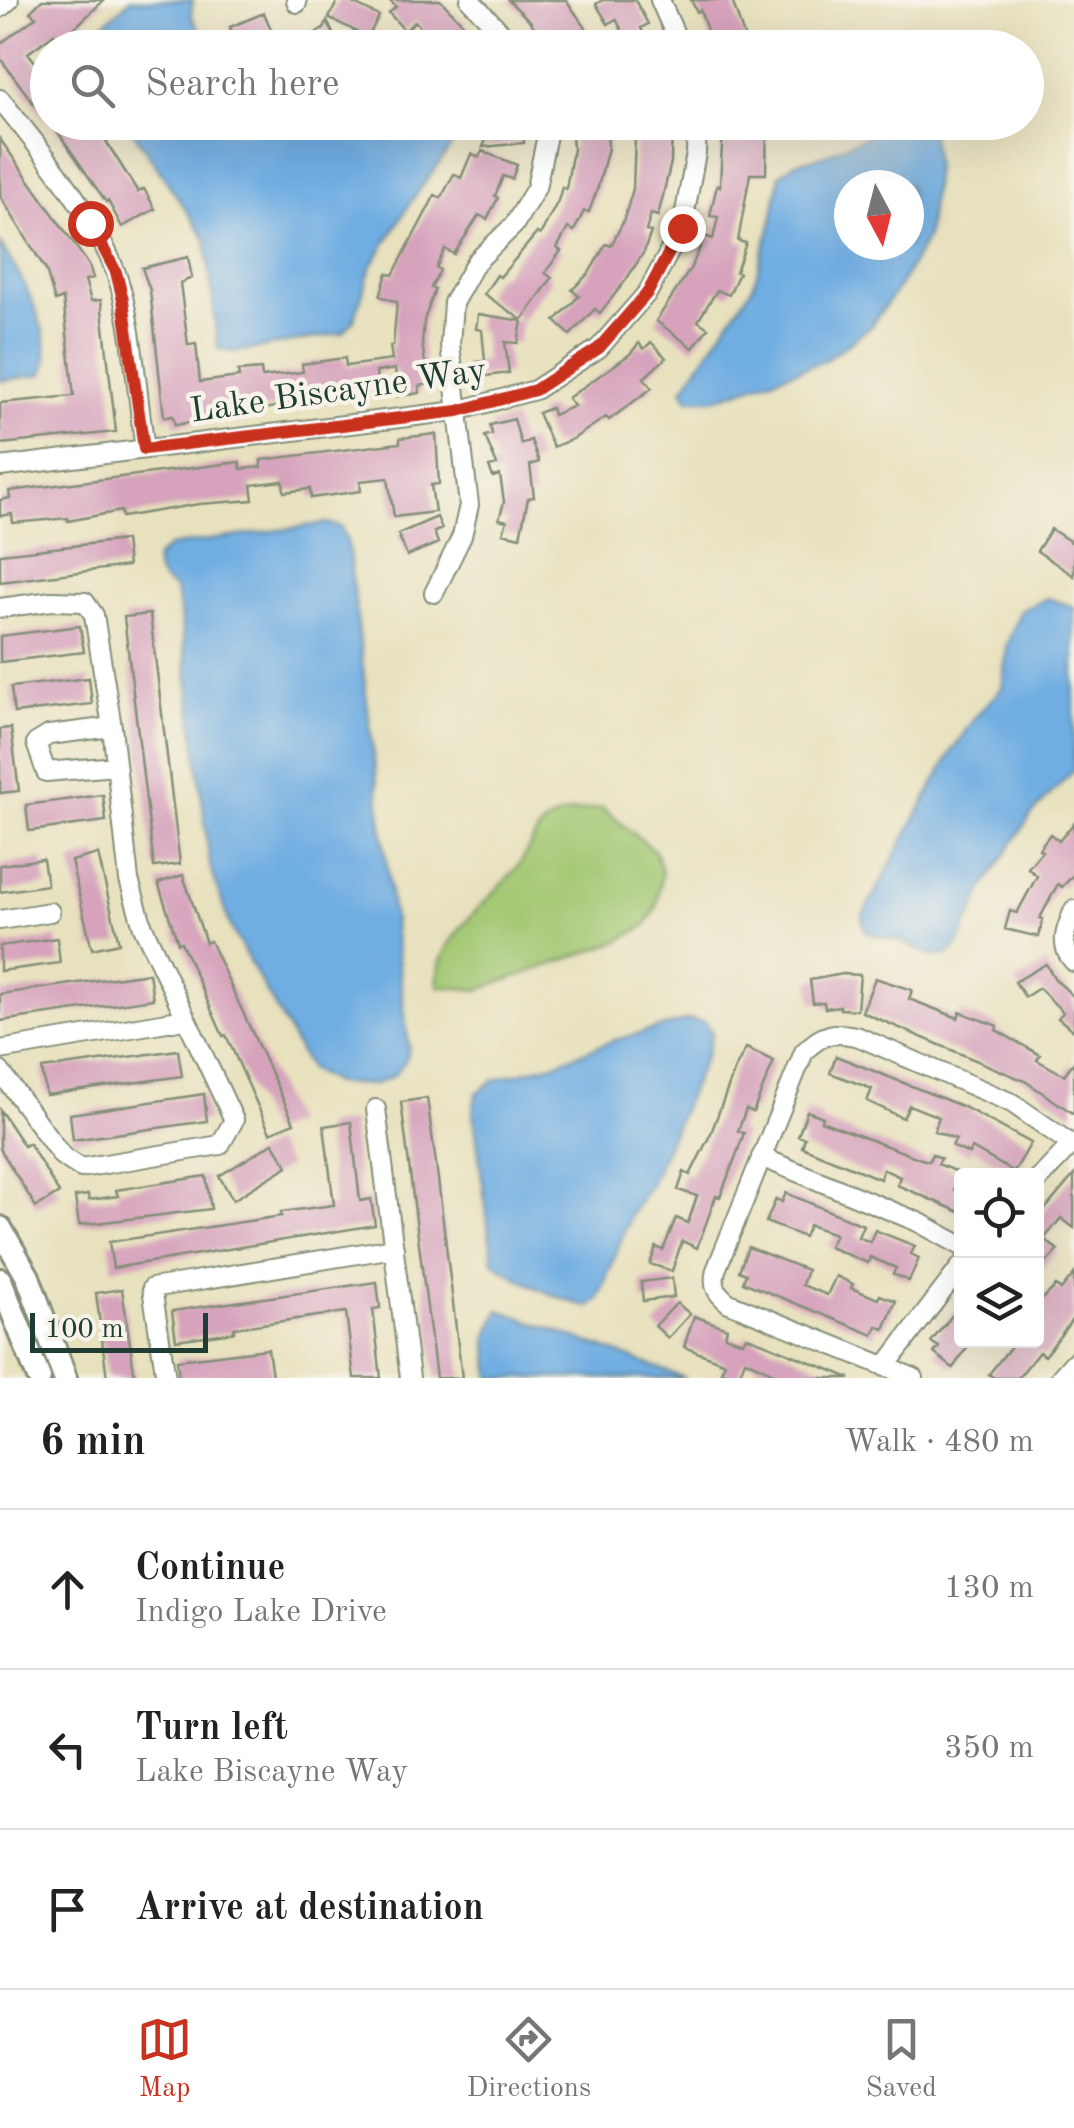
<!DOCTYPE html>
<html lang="en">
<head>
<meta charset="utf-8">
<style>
  body { margin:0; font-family:"Old Standard TT",serif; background:#f2f2f2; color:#222 }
  .controls { position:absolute; right:30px; bottom:30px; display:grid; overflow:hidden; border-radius:10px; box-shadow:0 10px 40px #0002 }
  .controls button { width:90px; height:90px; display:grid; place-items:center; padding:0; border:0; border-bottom:2px solid #e0e0e0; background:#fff; color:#222; font:50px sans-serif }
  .compass { position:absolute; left:834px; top:170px; width:90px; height:90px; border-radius:50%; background:#fff; box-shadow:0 10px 40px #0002; rotate:173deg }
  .scale { position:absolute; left:30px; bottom:25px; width:178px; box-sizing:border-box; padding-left:10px; border:5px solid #1f3d34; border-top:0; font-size:28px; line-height:35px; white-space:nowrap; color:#1f3d34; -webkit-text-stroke:8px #f7f3e8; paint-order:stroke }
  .stop { position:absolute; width:30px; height:30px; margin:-22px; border:8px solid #c8321e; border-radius:50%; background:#fff }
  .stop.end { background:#c8321e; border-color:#fff; box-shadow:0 2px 10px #0008 }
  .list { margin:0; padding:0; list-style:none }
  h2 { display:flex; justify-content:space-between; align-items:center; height:130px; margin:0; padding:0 40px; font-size:42px }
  h2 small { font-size:32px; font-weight:400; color:#767676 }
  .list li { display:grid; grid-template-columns:65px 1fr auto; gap:30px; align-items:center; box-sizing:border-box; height:160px; padding:0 40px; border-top:2px solid #e0e0e0 }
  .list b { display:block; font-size:38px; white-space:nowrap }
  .list p { margin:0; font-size:32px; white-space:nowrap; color:#767676 }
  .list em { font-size:32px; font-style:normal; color:#767676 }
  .icon { flex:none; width:55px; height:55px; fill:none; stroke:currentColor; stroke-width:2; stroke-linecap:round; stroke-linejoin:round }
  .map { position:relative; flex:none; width:1074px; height:1378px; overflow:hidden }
  .search { position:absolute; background:#fff; box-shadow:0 10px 40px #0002; left:30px; right:30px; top:30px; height:110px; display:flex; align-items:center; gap:25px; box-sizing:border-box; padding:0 35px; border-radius:55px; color:#767676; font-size:38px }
  .sheet { height:610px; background:#fff }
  nav { display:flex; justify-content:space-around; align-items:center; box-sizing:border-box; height:140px; border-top:2px solid #e0e0e0; background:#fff; font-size:28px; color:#767676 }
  nav a { display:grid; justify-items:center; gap:5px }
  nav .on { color:#c8321e }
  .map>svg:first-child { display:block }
</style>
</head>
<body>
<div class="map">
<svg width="1074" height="1378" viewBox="0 0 1074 1378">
  <rect width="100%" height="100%" fill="#f7f3e8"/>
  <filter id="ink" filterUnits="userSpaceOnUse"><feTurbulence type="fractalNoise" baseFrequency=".01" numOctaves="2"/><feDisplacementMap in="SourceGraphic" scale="20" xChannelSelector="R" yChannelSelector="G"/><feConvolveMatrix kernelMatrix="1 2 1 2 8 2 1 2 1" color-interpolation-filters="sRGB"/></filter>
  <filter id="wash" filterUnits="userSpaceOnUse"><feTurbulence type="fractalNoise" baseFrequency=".0048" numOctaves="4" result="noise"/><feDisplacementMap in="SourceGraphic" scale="40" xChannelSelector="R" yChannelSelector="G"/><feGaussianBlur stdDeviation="2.25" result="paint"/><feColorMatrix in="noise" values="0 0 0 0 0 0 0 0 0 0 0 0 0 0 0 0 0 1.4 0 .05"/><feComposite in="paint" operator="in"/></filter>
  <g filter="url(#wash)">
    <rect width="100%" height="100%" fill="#e8e1be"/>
    <path fill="#a4c974" stroke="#628354" stroke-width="2.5" d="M602 808 655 851 662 872 656 909 645 926 619 941 478 990 438 986C433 939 492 900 518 866 527 854 532 837 543 826 560 811 580 811 602 808Z"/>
    <path fill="#70ade2" stroke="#48758b" stroke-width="2.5" fill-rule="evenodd" d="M130 0H193L191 15 208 47H89L96 31Z
      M898 122 923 123 930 127 935 167 927 236 902 282 870 327 824 361 714 399H689L683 389 753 286 772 221 780 175 795 163 823 156ZM849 185H909V245H849Z
      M455 123 450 148 410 203 371 267 354 320 343 333 236 352 218 349 206 239 127 123Z
      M0 244C20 272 58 341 43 374L0 381Z
      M327 523 341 527 348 544 409 1049 405 1062 393 1076 373 1085 334 1083 309 1069 230 926 210 866 179 604 175 589C162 581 154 575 156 558L170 546Z
      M1047 598 1074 607V770L1031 815 985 886 957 947 948 955 930 956 903 942 866 932 862 917 952 751 975 717 1002 688 1007 645 1020 611Z
      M688 1020 705 1022 712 1033 707 1052 650 1185 631 1214 598 1300 590 1307C557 1299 521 1282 493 1262L473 1109 477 1093 494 1080 553 1064 612 1041Z
      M499 1310 683 1377 684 1378H491L487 1339Z"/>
    <g id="blocks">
      <path fill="#d6a2bc" d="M42 0H104L61 41 54 34 28 53 48 78V123L0 58V44L36 17 30 12Z
        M338 0H346L379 16 368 37 329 18Z
        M389 0H440L481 42 474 48H438L415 21 405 31 389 13 396 7Z
        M508 0H566L586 28 595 48H549L530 21Z
        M603 0H635L648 24 641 28 651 48H631L616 19 608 24 596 4Z
        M691 0H732L748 48H713L700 10 697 12Z
        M264 13 273 34 238 48 230 27Z
        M327 21 340 48H275L280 34 313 45 309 36 324 29Z
        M51 122H94L138 192 144 189 155 209 122 227 108 201 106 202Z
        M475 122H522L524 143 483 147 488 135 476 136Z
        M641 122H672L671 162 658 216 651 214 646 231 651 232 644 252 626 280 600 313 595 309 570 335 555 321 579 296 572 290 589 273 606 244 611 246 623 222 633 189 635 136H642Z
        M723 122H767L766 174H750L738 241 746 243 736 272 739 273 729 295 717 290 698 321 708 328 693 348 656 321 691 268 705 236 713 239 718 217 710 216 717 185 720 186Z
        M571 124H607L608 148 598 187 589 212 584 211 574 231 568 228 557 248 561 251 545 273 552 278 522 320 484 294 497 275 500 277 537 233 540 235 558 201 562 187 566 189 573 149Z
        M0 139 89 265 93 278 85 280 91 301 101 300 116 432 0 444V403L74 396 63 298 55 301 46 270 0 196Z
        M482 151 517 165 512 179 503 176 495 196 498 198 487 219 479 215 454 254 445 249 436 268 440 270 431 288 435 289 424 321 422 343 428 384 419 386 420 393 398 396 395 369 376 372 379 396 292 404 175 425 173 416 164 417 150 290 142 268 188 257 192 278 180 283 188 345 196 344 200 382 239 377 238 371 261 369 262 377 303 372 302 364 345 358 346 366 392 360 390 346H393L397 302 380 296 387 273 393 275 435 195 441 198 454 174 461 178 471 154 479 157Z
        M478 314 522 321 518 343 505 342 509 373 478 377 476 362 485 361 482 330 476 329Z
        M651 342 666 358 644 378 652 388 609 420 606 417 573 439 553 447 538 413 551 408 553 415 574 406 568 398 630 354 639 343 644 349Z
        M514 419 521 444 531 440 539 462 530 465 534 497 528 498 520 537 503 533 507 521 499 519 504 502 500 475 493 477 489 467 497 465 485 436 492 434 490 425Z
        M436 434 439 484 431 485 435 512 394 517 388 478 360 481 361 491 311 498 310 489 284 492 283 481 251 485 253 500 199 504 122 517 121 511 68 521V518L13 523 12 514 0 516V500L10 498 9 491 240 462 241 469 261 467V460L400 443V438Z
        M437 517 442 529 434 532 438 543 407 556 398 534Z
        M1051 529 1074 544V576L1037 551Z
        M125 540 128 566 0 582V554Z
        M150 614 180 864 154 867 124 617Z
        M80 626 84 652 0 662V636Z
        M89 678 92 704 14 713 11 687Z
        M11 728 19 791 0 793V729Z
        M103 795 106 821 29 831 26 805Z
        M1074 823V874L1062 887 1058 884 1040 918 1043 919 1039 937 1005 929 1010 911 1017 913 1037 876 1028 868 1042 851 1039 849 1050 834 1059 841Z
        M98 854 119 943 92 949 71 861Z
        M43 859 47 885 0 892V865Z
        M183 875 206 943 210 941 294 1123 270 1133 226 1035 223 1036 181 942 178 943 158 883Z
        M57 938 60 963 0 971V946Z
        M1046 964 1055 979 1074 997V1031L1058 1018 1063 1012 1039 988 1025 997 1015 982Z
        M149 973 153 999 0 1021V994Z
        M843 974 860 975 857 1010 840 1009V1006L825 1008 824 1002 813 1003 810 980Z
        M875 978 912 990 909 999 958 1018 960 1012 998 1026 996 1030 1040 1055 1037 1060 1064 1075 1074 1062V1114L1025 1081 862 1012Z
        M746 1048 774 1061 753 1112 746 1109 738 1131 744 1133 737 1153 720 1197 716 1196 697 1248 682 1241 672 1271 650 1264 656 1247 663 1250 676 1218 688 1223 697 1196 678 1190 684 1172 690 1175 711 1133 735 1069Z
        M178 1050 182 1076 46 1095 42 1069Z
        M836 1056 964 1107 1031 1143 1014 1172 972 1148 969 1154 952 1146 956 1139 934 1131 939 1117 909 1105 903 1118 867 1101 872 1089 830 1073Z
        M204 1094 207 1121 73 1140 70 1114Z
        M427 1098 437 1171 462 1378H436L409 1165 401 1102Z
        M0 1110 24 1146 29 1143 59 1193 36 1207 0 1149Z
        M807 1111 823 1117 821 1121 921 1159 929 1161 932 1154 941 1158 938 1164 961 1174 954 1190 962 1194V1213L897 1185 900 1177 883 1169 880 1179 802 1147 805 1138 798 1136Z
        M351 1122 360 1201 371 1199 375 1225 113 1268 109 1242 282 1216 281 1212 334 1205 324 1126Z
        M273 1143 288 1166 233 1200 219 1176Z
        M1074 1175V1228L1061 1218 1044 1239 1058 1250 1036 1274V1220Z
        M206 1176 211 1209 79 1225 75 1197 88 1195 89 1200 118 1196 116 1190Z
        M786 1193 863 1225 858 1237 870 1242 875 1230 915 1246 911 1254 919 1258 909 1281 893 1274 896 1268 870 1257 868 1263 829 1247 835 1234 809 1225 804 1237 766 1222 776 1199 782 1202Z
        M748 1247 807 1270 802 1285 827 1295 836 1276 853 1284 851 1288 878 1299 880 1295 896 1301 884 1329 877 1326 873 1335 743 1282 746 1274 739 1271Z
        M1074 1274V1317L1045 1356 1039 1352 1018 1378H994L989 1374 1016 1340H1036V1305L1056 1286 1061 1290Z
        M672 1278 674 1297 643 1301 641 1282Z
        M377 1282 380 1308 373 1309 381 1378H354L346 1312 234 1328V1332L176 1340 172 1311Z
        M122 1289 135 1378H107L96 1293Z
        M677 1303 690 1314 668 1338 655 1326Z
        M962 1303V1340H972L953 1368 934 1353 939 1347 931 1342Z
        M694 1316 727 1328 725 1336 743 1342 746 1336 850 1378H769L772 1372 745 1360 738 1378 721 1371 725 1363 684 1347Z
        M268 1349 272 1376 179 1378 177 1360Z"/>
    </g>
  </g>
  <g filter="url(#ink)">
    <use href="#blocks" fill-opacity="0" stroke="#848f79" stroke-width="2.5"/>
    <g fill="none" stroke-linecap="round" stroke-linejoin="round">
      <defs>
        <path id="minor" d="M296 0 297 3
          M470 0 516 48
          M660 0 681 48
          M0 8 9 0
          M0 99C39 147 95 216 116 273 133 320 137 398 145 449
          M0 467 457 411 535 390 599 348 648 292 682 228 696 153 697 122
          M434 593 462 536 469 505 450 345 453 303 476 262 514 225 536 188 547 135 545 122
          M0 608 52 601 85 602 94 615 112 727 129 880 143 927 234 1120 220 1145 81 1168 62 1156 0 1071
          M112 727 49 735 36 743 46 772 116 766
          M1074 910C1066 928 1058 946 1074 962
          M0 920 50 912
          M0 1050 185 1019
          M376 1109 410 1378
          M761 1157 918 1222 962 1246
          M1036 1182 1072 1144
          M885 1367 962 1265
          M166 1378 152 1288 394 1248
          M914 1378 729 1303C716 1293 712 1286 716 1270L804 1052C822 1033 834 1031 859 1037L1012 1103 1074 1146
          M1060 1378 1074 1362"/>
        <path id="major" d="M0 1228 28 1277 65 1378
          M0 1280 39 1378"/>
      </defs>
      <use href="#minor" stroke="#848f79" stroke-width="22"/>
      <use href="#major" stroke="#848f79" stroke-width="28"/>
      <use href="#minor" stroke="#fff" stroke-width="18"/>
      <use href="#major" stroke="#fff" stroke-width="22"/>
    </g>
  </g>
  <g fill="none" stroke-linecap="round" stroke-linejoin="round" filter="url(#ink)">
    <path stroke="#c8321e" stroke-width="12" d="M90 223 116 272 123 300 144 449 458 411 535 390 599 348 648 292 682 228"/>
  </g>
  <g text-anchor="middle" stroke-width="9" stroke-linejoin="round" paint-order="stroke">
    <g font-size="35" fill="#1f3d34" stroke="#f7f3e8">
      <text transform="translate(338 389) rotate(-8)" y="12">Lake Biscayne Way</text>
    </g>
  </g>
</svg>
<div class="controls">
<button><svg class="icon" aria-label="locate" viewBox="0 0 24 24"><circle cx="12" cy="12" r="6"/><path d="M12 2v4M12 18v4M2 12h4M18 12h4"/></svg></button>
<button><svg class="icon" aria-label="layers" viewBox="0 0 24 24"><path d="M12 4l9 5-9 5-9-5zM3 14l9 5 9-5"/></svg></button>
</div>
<svg class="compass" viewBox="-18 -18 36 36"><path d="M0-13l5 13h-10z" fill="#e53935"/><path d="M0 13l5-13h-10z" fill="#767676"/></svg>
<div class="scale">100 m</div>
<div class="stop" style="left:90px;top:223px"></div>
<div class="stop end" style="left:682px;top:228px"></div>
<div class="search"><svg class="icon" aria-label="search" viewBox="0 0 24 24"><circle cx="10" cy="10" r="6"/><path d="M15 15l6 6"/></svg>Search here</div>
</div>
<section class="sheet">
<h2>6 min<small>Walk · 480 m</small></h2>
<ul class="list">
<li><svg class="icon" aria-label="ahead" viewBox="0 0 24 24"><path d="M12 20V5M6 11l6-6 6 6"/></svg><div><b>Continue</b><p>Indigo Lake Drive</p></div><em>130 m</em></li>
<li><svg class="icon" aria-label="left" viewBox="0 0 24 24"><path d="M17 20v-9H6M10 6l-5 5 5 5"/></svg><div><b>Turn left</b><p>Lake Biscayne Way</p></div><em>350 m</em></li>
<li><svg class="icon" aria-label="arrive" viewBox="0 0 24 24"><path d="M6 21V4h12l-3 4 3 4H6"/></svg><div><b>Arrive at destination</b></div></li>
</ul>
</section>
<nav>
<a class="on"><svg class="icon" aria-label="map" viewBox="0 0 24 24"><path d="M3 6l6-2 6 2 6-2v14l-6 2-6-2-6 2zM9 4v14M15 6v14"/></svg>Map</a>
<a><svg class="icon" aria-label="directions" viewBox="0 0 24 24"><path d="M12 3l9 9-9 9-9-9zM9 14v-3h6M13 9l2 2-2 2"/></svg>Directions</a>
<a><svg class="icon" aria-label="saved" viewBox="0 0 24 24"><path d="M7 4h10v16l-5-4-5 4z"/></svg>Saved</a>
</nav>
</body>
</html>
